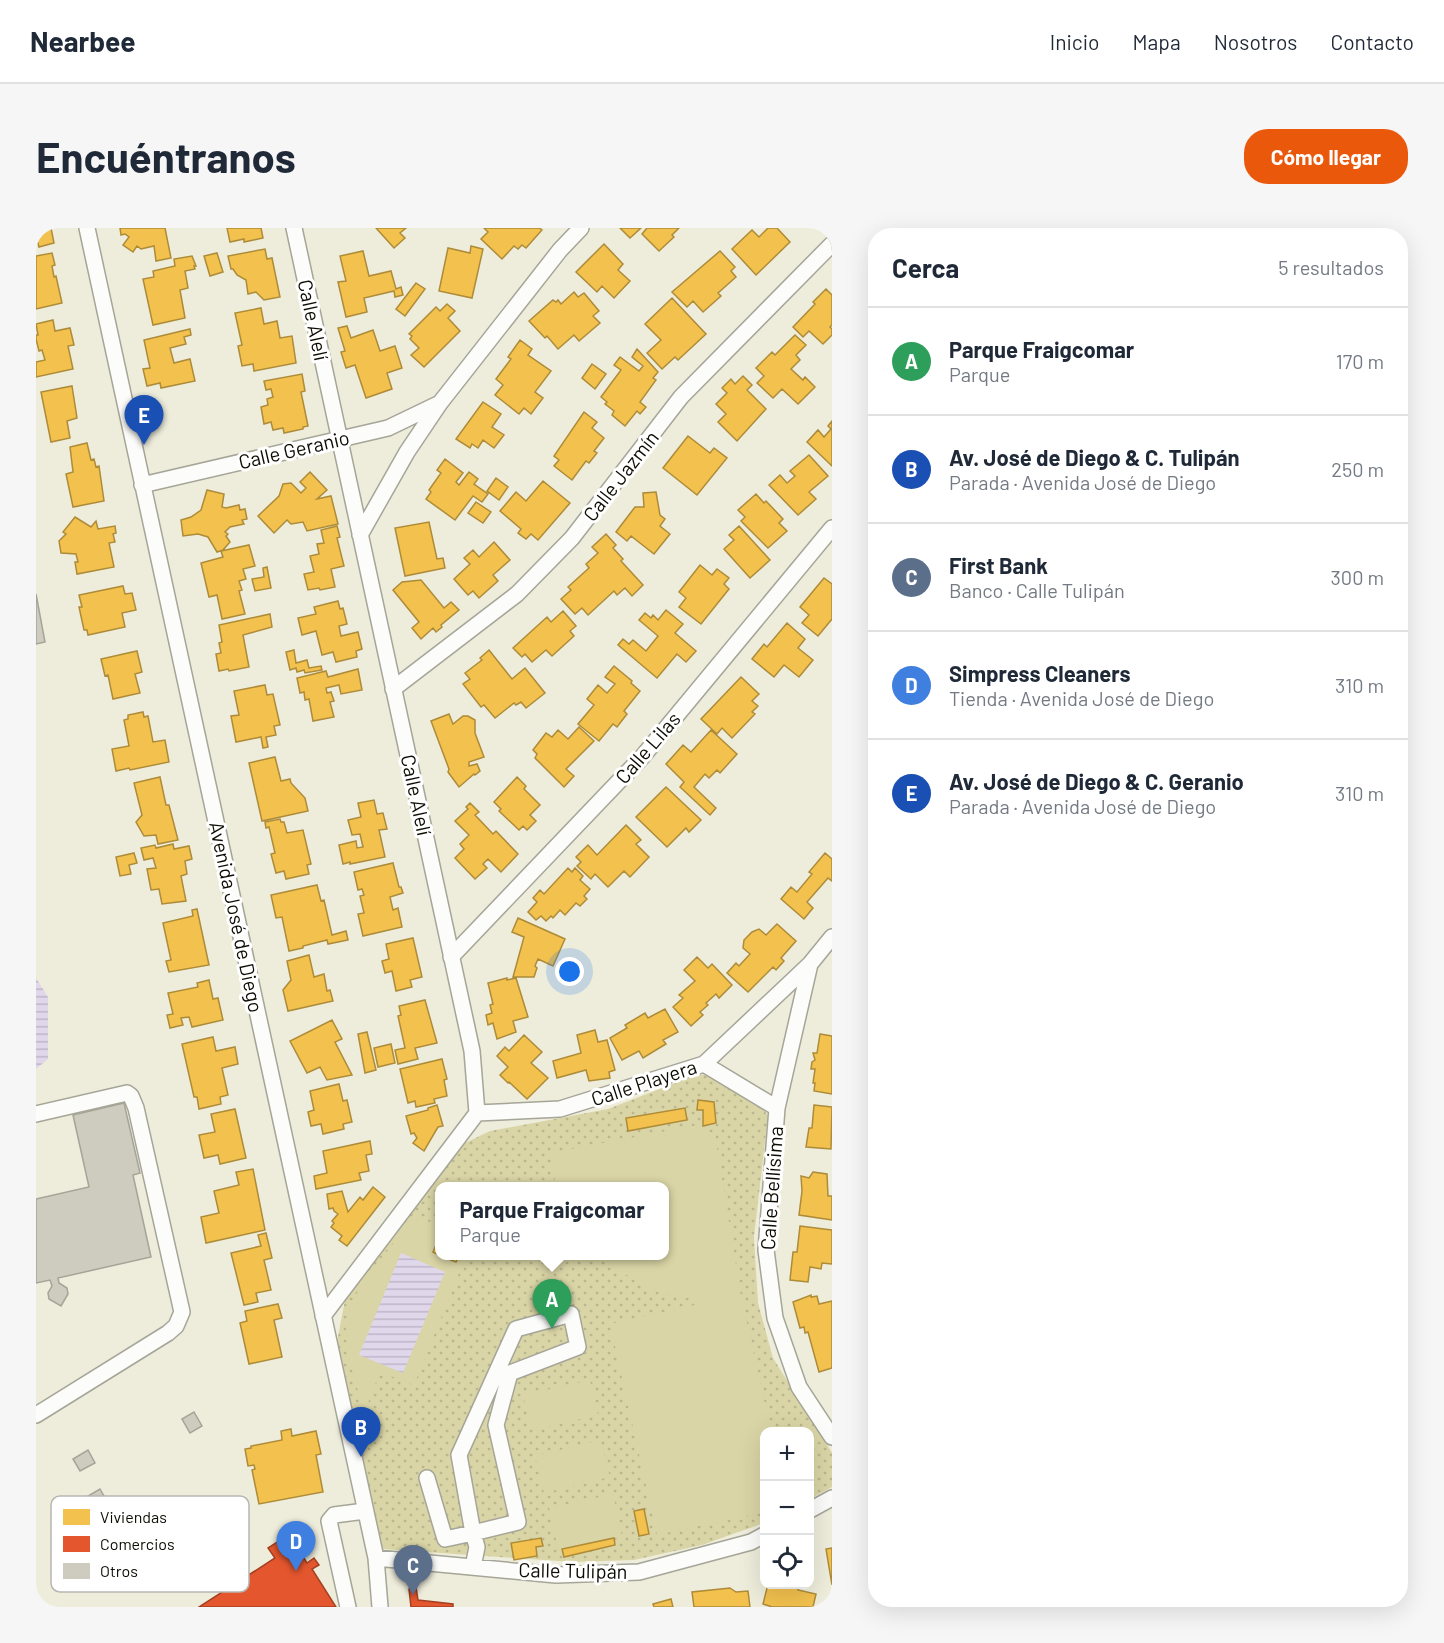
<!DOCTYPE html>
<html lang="es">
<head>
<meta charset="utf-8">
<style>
  body { margin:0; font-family:Barlow,sans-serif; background:#f6f6f7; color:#1f2937 }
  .controls { position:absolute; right:18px; bottom:18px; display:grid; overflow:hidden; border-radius:12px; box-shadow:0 6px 24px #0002 }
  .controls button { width:54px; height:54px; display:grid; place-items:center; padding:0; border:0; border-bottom:2px solid #e0e1e3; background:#fff; color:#1f2937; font:30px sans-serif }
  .you { position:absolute; left:534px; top:744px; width:21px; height:21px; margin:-15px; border:4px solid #fff; border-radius:50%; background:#1a73e8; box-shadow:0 0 0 9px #1a73e833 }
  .badge { display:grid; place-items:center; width:39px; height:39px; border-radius:50%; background:#ea580c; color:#fff; font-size:20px; font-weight:700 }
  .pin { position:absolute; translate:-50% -50px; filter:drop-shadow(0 2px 3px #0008) }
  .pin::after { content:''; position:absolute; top:32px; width:21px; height:18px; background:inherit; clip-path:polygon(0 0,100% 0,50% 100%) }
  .popup { position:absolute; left:399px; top:954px; width:234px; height:78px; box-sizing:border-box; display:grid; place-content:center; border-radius:12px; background:#fff; filter:drop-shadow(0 2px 4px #0005); font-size:20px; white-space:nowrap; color:#747a83 }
  .popup b { font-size:22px; color:#1f2937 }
  .popup::after { content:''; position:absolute; left:50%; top:100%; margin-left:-12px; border:12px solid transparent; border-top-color:#fff }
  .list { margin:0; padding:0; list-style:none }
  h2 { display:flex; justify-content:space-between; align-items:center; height:78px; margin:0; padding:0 24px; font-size:26px }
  h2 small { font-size:20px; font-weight:400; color:#747a83 }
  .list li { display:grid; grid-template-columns:39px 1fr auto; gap:18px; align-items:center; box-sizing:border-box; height:108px; padding:0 24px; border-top:2px solid #e0e1e3 }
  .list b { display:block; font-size:22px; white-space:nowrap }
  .list p { margin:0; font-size:20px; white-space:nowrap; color:#747a83 }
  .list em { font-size:20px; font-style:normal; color:#747a83 }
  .icon { flex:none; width:33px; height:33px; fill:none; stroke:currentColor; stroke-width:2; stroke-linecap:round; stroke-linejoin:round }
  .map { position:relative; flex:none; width:796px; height:1379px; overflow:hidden; border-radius:24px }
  header { display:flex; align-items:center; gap:36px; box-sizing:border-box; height:84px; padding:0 30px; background:#fff; border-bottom:2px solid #e0e1e3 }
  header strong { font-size:28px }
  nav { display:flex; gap:33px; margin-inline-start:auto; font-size:21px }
  .intro { display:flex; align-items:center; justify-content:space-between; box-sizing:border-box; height:144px; padding:0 36px }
  h1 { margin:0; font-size:42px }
  .button { padding:15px 27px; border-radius:24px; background:#ea580c; color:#fff; font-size:21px; font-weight:700 }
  main { display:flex; gap:36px; padding:0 36px }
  aside { flex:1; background:#fff; border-radius:24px; box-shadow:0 6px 24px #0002 }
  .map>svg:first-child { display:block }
</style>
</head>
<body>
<header>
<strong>Nearbee</strong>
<nav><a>Inicio</a><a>Mapa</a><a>Nosotros</a><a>Contacto</a></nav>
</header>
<div class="intro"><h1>Encuéntranos</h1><a class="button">Cómo llegar</a></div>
<main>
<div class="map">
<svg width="796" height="1379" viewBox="0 0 796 1379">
  <defs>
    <pattern id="grass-dots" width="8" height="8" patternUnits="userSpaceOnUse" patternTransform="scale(1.5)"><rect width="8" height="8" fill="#dad5a6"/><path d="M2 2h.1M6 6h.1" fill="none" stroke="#bab68d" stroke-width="1.8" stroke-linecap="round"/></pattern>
    <pattern id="water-rules" width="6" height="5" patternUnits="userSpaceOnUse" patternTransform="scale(1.5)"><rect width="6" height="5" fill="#e0d7eb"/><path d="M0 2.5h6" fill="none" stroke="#bfb7c8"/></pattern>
  </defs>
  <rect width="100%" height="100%" fill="#eeeddc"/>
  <path fill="url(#grass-dots)" fill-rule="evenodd" d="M662 846 675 848 727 880 732 888 718 1009 722 1075 737 1130 796 1225V1259L774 1271V1204H728V1295L666 1317 598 1332 537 1334 347 1321 301 1114 309 1072 320 1054 427 916 454 903 572 881ZM404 958H628V1028H404Z"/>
  <path fill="#dad5a6" d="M662 897 679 907 705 1068 735 1203 728 1204V1284L621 1307 574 1096 672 1074 614 1062 561 1028H628V958H520L514 925Z
    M382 987 403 1000 404 1028H430L378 1157 344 1144 328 1185C322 1161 309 1123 310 1099 312 1060 358 1017 382 987Z
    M554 1152 562 1187 495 1202 487 1167Z
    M564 1212 574 1249 508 1265 499 1228Z
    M577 1266 586 1308 522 1321 513 1280Z"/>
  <path fill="url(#water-rules)" d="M0 750 12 769V831L0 841Z
    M365 1025 409 1044 367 1145 323 1127Z"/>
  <path fill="#f2c14e" stroke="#ad8b38" stroke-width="1.5" d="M0 0H15L18 15 3 19 1 12 0 13Z
    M84 0H129L135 30 120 33 118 18 105 21 101 18 97 24 87 17 93 9 89 6 85 7Z
    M191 0H225L227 10 208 14V11L194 14Z
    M340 0H370L364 5 369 10 358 20Z
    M448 0H503L506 2 490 20 486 17 482 21 478 18 466 31 445 11 452 4Z
    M584 0H605L594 10Z
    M611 0H643L636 7 638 9 623 23 606 6Z
    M732 0H741L754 14 720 47 696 21 716 2 723 9Z
    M568 16 587 36 582 42 594 53 578 70 566 58 561 64 540 44Z
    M435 18 447 21 436 70 403 63 412 20 434 25Z
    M229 21 231 31 236 30 244 69 228 72 220 64 212 66 210 52 201 47 197 41H195L192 28Z
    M327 23 333 48 355 43 360 61 365 59 367 67 359 69 358 63 328 70 331 84 310 89 302 54 310 53 304 28Z
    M684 23 699 39 695 43 700 49 682 65 685 68 667 84 657 73 651 79 636 64Z
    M16 25 19 37 16 38 18 49 20 48 26 75 0 81V28Z
    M181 25 187 44 174 48 168 28Z
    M156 28 160 38H158L159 41 149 43 152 60 144 62 149 90 117 97 107 51 118 49 117 43 139 38 138 31Z
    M380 55 389 61 369 88 360 81Z
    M790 61 796 67V97L794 99 796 101V107L787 116 773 103 767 109 757 99 779 76 777 74Z
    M538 64 542 69 548 65 563 83 557 88 564 95 543 113 538 107 522 121 511 108 509 110 493 93 517 72 520 74 522 72 525 76Z
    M636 70 670 106 642 132 639 129 626 141 611 125 625 112 609 96Z
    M411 76 419 83 412 90 424 103 388 139 375 127 383 120 374 111 376 108 373 106 400 79 404 83Z
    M225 80 228 96 241 93 244 110 256 108 260 135 218 143 217 136 206 138 202 118 206 117 199 85Z
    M17 92 19 103 34 100 38 117 32 118 37 141 0 149V134L9 132 6 122 3 123 0 111V107H2L0 96Z
    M311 98 315 110 337 102 344 123 359 118 366 140 351 145 356 161 330 170 319 137 310 140 305 124 309 123 302 100Z
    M154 101 155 107 148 109 150 116 134 120 138 135 154 131 159 153 125 160 124 155 111 158 107 141 114 140 108 112Z
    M759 107 770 117 760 127 764 132 755 141 767 152 769 149 779 159 762 176 746 161 737 170 721 155 728 148 720 140 736 124 739 127Z
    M484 112 496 121 492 127 515 143 499 164 507 170 495 186 488 180 483 186 459 167 467 157 460 151 475 131 472 129Z
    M601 121 622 144 617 150 620 152 604 174 610 179 604 186 601 183 589 198 576 187 578 183 569 176 571 174 565 169 585 142 578 137 584 129 603 143 607 138 596 129Z
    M556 136 570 146 559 161 546 150Z
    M266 146 269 163 265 164 272 198 267 199V201L248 205 247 200 237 202 235 194 228 196 225 179 232 177 231 171 237 169 235 161 230 162 228 153Z
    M707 148 716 157 711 162 730 181 701 213 682 194 690 186 680 176 691 165 686 160 695 151 699 156Z
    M36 158 41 190 31 193 34 210 15 214 5 164Z
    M447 174 465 186 456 199 468 207 458 220 447 212 442 220 436 216 434 220 420 211Z
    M548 184 561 194 556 200 568 210 558 223 561 225 553 235 550 233 536 252 518 238 523 232 518 228Z
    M796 193V238L771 214 782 202 788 209 795 201 792 198Z
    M652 208 674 225 678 220 691 230 661 267 627 240Z
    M51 215 55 232 58 231 60 239 63 238 68 273 37 279 30 246 37 244 34 219Z
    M773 227 792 248 773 264 780 271 762 287 733 257 744 247 751 255 759 248 754 243Z
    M409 231 427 245 420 254 423 257 433 244 442 251 438 256 452 266 446 274 437 268 419 292 390 271 395 264 393 262 405 245 401 242Z
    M274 244 291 262 281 271 295 268 302 296 271 303 267 294 255 296 251 292 238 305 222 288 243 268 247 256 255 255 265 265 270 260 264 254Z
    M460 250 472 259 463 272 451 263Z
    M507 253 534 275 502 312 495 306 490 311 482 305 485 301 464 283 480 264 490 273Z
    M171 262 188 266 186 279 190 280 203 277 204 282 209 281 211 291 206 292 208 296 194 299 189 304 192 306 190 308 194 314 187 322 181 324 172 309 162 306 147 308 145 292 155 289 165 282Z
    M620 264 624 287 629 291 624 298 634 306 618 326 595 308 591 313 580 304 599 279H608L607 265Z
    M720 266 728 275 730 273 747 291 743 295 751 303 732 320 705 293 709 289 702 282Z
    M440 274 455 284 447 295 432 285Z
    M39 289 55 299 60 293 62 301 79 298 80 305 77 306 79 314 73 315 78 339 41 346 39 334H42L40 326 25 325 23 313 30 306 27 304Z
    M393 294 401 331 407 330 409 340 369 348 359 300Z
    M301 298 304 309 301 310 308 338 295 341 299 359 284 362 283 360 272 362 268 346 278 344 274 328 283 326 281 316 288 315 285 302Z
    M703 298 734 332 714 350 688 321 698 312 693 307Z
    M570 306 580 317 577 320 587 331 585 333 607 357 596 368 589 360 581 367 578 363 552 387 546 380 539 386 525 371 535 362 532 359 553 340 550 336 562 325 556 319Z
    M458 314 474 332 457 347 462 353 443 370 437 363 432 367 418 351 434 336 428 330 437 322 443 329Z
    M213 317 219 338 207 341 210 351 203 353 206 362 203 363 209 386 186 391 181 367 173 369 165 335 187 329 185 323Z
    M664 337 676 347 681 341 693 350 688 356 693 361 665 396 643 379 650 370 643 364Z
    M231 339 235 360 219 363 216 351 228 349 227 340Z
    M788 350 796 356V391L782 408 766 395 773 387 764 379Z
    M385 352 408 380 415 374 423 382 405 397 406 399 400 404 397 400 385 411 376 400 383 394 357 362 366 354Z
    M87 358 89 366 96 365 100 382 86 385 89 399 52 407 51 402H48L43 379H46L43 367Z
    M302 373 304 381 307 380 311 396 303 398 305 408 322 404 326 421 320 423 321 429 300 434 297 424 286 427 280 403 266 407 262 390 280 386 278 379Z
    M630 382 647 396 639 405 660 423 650 434 641 426 621 450 582 417 587 411 593 416 597 412 610 423 622 408 603 392 609 385 615 390 617 387 622 392Z
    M527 383 540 398 534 403 538 408 516 428 510 422 496 434 489 426 486 429 477 420 511 389 515 394Z
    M234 386 236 399 207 407 213 439 193 443 192 441 183 443 180 426 185 425 183 415 186 414 183 397Z
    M751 395 769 411 762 420 777 432 763 449 748 437 738 449 716 431 728 416 731 419Z
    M258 422 260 435 271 432 273 440 285 438 286 442 269 445 268 442 261 444 260 440 254 442 250 424Z
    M453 422 476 451 489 440 509 465 490 480 485 474 480 477 478 475 459 490 448 477 445 479 427 456 434 451 429 445 446 432 444 430Z
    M101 423 106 444 99 446 104 465 77 471 72 447 69 448 65 431Z
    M578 438 596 453 595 455 604 463 588 483 591 486 581 499 577 496 563 513 542 496 558 477 551 471 562 457 571 465 579 456 569 449Z
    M322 441 326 462 305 466 303 457 290 460 291 465 295 464 298 473 294 474 298 489 277 493 273 471 269 472 268 464 264 465 261 450 290 443 292 449Z
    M705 449 723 466 716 473 722 478 716 484 719 486 696 510 686 500 681 506 665 491Z
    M229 457 231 467 237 466 244 497 238 498 240 507 230 509 232 519 227 520 225 509 200 514 195 488 203 487 198 463Z
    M107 484 108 489 112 488 117 514 129 512 133 534 94 542 93 540 80 543 76 521 93 518 88 492 92 491V487Z
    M413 486 417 496 427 488H432L439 492V505L448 529 433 534V538L441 536 444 543 439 547 438 546 423 559 412 544 413 541 395 493Z
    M543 499 558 513 530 541 538 548 528 559 499 530 501 526 497 522 510 505 516 509 522 502 532 511Z
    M675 502 701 526 684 545 681 542 673 550 669 546 658 559 680 580 674 587 644 559 648 554 630 536 647 517 655 524Z
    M239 529 245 553 254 551 255 555 269 570 272 583 226 593 213 535Z
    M124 549 130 577H133L142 612 122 616 120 607 108 608 100 594 106 587 98 555Z
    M481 549 490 558 488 561 504 577 494 587 500 593 491 602 487 598 483 602 463 583 465 581 458 574Z
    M630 559 665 592 653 604 650 600 631 619 600 589Z
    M338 572 341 586 347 585 351 601 343 602 349 629 314 636V634L307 636 303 617 320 613 321 620 327 619 324 606 316 607 312 592 325 589 322 575Z
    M434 575 443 584 439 587 457 606 460 603 482 626 465 644 452 631 447 636 451 640 439 651 419 630 428 621 424 616 433 607 419 593 432 581 430 579Z
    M244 591 245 594H248L251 605 267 602 275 636 271 637 273 646 250 651 248 643 240 645 235 626 239 625 233 599 230 600 229 594Z
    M590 597 605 612 600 616 613 629 594 649 588 643 572 659 559 646 555 651 541 638 545 634 540 629 552 617 561 627Z
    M137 616 138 621 153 618 156 631 149 633 151 646 145 648 150 673 126 676 123 661 115 662 111 641 120 640 117 630 108 632 105 620 119 617 120 620Z
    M98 625 101 635 93 637 95 646 84 648 80 629Z
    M789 625 796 631V653L792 650 771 674 777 680 768 691 745 671 755 659 761 664 776 646 773 644Z
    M357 635 363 659H365L367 665 354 669 357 682 362 680 366 699 327 708 322 686 328 685 324 668 328 667 326 661 322 662 318 644Z
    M532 640 536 644 539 640 547 648 544 652 554 661 548 668 551 671 544 678 540 675 529 687 524 682 517 690 515 688 510 693 505 688 500 692 492 684 501 674 497 670 504 662 508 666Z
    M281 657 285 673 288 672 296 707 310 703 312 712 292 716 291 712 267 718V720L253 723 246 689 240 690 235 667Z
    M161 681 173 737 133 744 130 733 135 732 127 695 157 688 156 682Z
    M482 690 529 711 517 738 502 731 499 738 501 740 498 749H477L488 709 476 704Z
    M741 696 760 713 745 730 748 733 740 742 737 739 712 764 691 745 700 735 703 738 714 726 707 720 708 712 716 704 723 701 730 707Z
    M377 710 386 749 374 752 376 759 360 763 356 743 349 745 346 733 353 731 350 716Z
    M273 727 278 749 288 746 291 763 294 762 297 773 252 783 247 762 255 752 251 733Z
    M661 729 672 740 676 736 696 757 683 770 680 766 670 775 672 777 664 784 667 787 655 798 637 779 647 770 643 767 659 753 648 742Z
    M471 750V752L480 750 492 789 477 793 480 804 461 811 457 795 452 797 450 787 456 785 454 777 457 776 452 755Z
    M173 752 177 771 182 770 187 792 156 799 153 789 145 790 147 797 134 800 131 787 137 786 132 765 162 759 161 755Z
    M389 772 401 815 379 820 382 831 362 836 359 822 369 820 362 788 365 787 363 778Z
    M629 781 642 804 627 812 630 816 607 830 603 823 586 832 574 810 591 800 589 797 609 785 612 790Z
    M296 792 306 811 299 814 316 847 291 852 284 839 271 845 254 813Z
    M559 802 562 814 571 812 579 842 573 844 574 850 553 853 550 842 521 850 517 833 545 825 541 807Z
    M331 804 340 842 329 845 322 806Z
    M784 806 796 808V866L778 863 779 855H777L779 841H775L776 834 779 832 777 825H781Z
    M488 807 506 824 495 835 512 850 491 871 473 854 472 855 464 847 472 839 461 828 469 819 473 823Z
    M177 809 180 823 199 819 202 836 186 840 192 867 184 869 185 876 163 881 161 869H158L146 816Z
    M355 816 359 835 342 839 338 820Z
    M406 831 411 851 408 852 411 868 398 871 399 875 380 879 379 873 372 875 364 841Z
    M303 856 307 873 311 872 316 894 307 896 308 901 287 906 285 896 275 898 272 884 278 882 274 863Z
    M662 872 678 874 680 895 667 898V882H661Z
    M401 877 407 898 402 899 388 923 377 915 381 910 378 905 375 906 370 888 392 882V880Z
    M778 877 796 879 795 921 770 919 773 900H776Z
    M649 880 651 892 592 903 590 890Z
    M199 881 210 930 184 936 182 927 168 930 163 907 179 904 175 886Z
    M334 913 336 926 330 927 333 943 323 945 325 952 280 961 278 948 291 945 287 923Z
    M217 941 229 1002 170 1015 165 989 183 985 178 963 203 957 200 944Z
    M777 944 791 946 792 968H796V992L763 987 766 963 765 948 773 950Z
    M337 959 349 969 311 1018 303 1012 306 1008 295 999 298 995 296 993 302 986 298 983 297 980 293 981 291 966 306 963 312 984 324 969 327 972Z
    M764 998 796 1002V1036L786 1035 785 1041 774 1039 772 1054 754 1052 757 1024H761Z
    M230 1005 236 1030 228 1032 235 1062 220 1065 222 1074 208 1077 195 1025 225 1018 222 1007Z
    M404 1008V1027L397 1024Z
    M405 1028H423L420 1034Z
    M775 1067V1069L781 1068 783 1076 796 1073V1140L783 1144 772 1104 769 1105 768 1099 764 1100 757 1074Z
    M242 1076 246 1090 238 1092 246 1129 213 1136 204 1095 211 1093 209 1083Z
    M255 1201 256 1208 280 1203 285 1226 280 1227 287 1264 223 1276 216 1242 219 1241 218 1237 212 1238 209 1221 215 1220V1218L246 1212 245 1203Z
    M608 1281 613 1306 603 1308 598 1283Z
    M505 1310 507 1318 500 1319 501 1328 478 1332 475 1315Z
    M578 1310 579 1317 528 1329 526 1321Z
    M796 1320V1357L790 1321Z
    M732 1356H763L762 1362 780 1366 777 1379H736L727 1376Z
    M694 1360 700 1364 712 1363 714 1379H658L656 1364Z
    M635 1371 637 1379H618L617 1376Z"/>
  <path fill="#e4572e" stroke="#a44021" stroke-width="1.5" d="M263 1300 272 1314 262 1321 271 1335 278 1330 283 1337 276 1341 300 1379H163L239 1330 232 1320Z
    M380 1359 382 1372 417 1376V1379H375L373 1361Z"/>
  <path fill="#cdccbf" stroke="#a5a498" stroke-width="1.5" d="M0 366 9 414 0 416Z
    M88 875 104 945 97 947 115 1029 22 1050 23 1055 31 1060 32 1066 25 1078 13 1071 12 1065 16 1058 14 1052 0 1055V971L53 959 37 887Z
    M158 1184 166 1198 154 1205 146 1191Z
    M52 1222 59 1235 44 1243 37 1231Z
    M64 1261 76 1282 64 1288 52 1268Z
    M190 1271 198 1284 172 1299 164 1286Z"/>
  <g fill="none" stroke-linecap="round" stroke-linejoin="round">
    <defs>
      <path id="minor" d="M51 0 340 1330 344 1379
        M258 0 436 823 441 885 287 1088
        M106 257 352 200 404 175 524 22 545 0
        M324 307 371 224 404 175
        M357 461 481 366 536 310 645 169 796 16
        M415 729 607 528 796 300
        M774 736 741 880 730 1022 739 1090 763 1159 796 1209
        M668 836 741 880
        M441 885 524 881 668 836 774 736 796 709
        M0 886 91 865 95 868 100 880 146 1084 140 1098 132 1105 0 1187
        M391 1250 409 1311 437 1305 423 1227 480 1101 535 1086 542 1119 474 1145 460 1197 482 1294 437 1305 441 1319 437 1339
        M774 1282 796 1270
        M340 1330 520 1347 603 1344 715 1314 728 1307
        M312 1379 293 1293 298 1287 329 1283"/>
    </defs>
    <use href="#minor" stroke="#a5a598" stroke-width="18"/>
    <use href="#minor" stroke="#fcfcfa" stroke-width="15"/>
  </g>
  <g text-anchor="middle" stroke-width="6" stroke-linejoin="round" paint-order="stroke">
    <g font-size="20" fill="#0d0c03" stroke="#fff">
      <text transform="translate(277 92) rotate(78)" y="7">Calle Alelí</text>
      <text transform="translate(258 222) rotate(-13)" y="7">Calle Geranio</text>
      <text transform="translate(585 248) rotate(-52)" y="7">Calle Jazmín</text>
      <text transform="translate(612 520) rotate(-49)" y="7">Calle Lilas</text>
      <text transform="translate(380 567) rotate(78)" y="7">Calle Alelí</text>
      <text transform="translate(200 689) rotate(78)" y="7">Avenida José de Diego</text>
      <text transform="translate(608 855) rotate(-18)" y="7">Calle Playera</text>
      <text transform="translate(736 960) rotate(-86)" y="7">Calle Bellísima</text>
      <text transform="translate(537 1343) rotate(1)" y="7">Calle Tulipán</text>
    </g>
  </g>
  <rect x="15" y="1268" width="198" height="96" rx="9" fill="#fff" stroke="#b6b6b3" stroke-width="1.5"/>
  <rect x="27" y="1281" width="27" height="16" fill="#f2c14e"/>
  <rect x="27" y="1308" width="27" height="16" fill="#e4572e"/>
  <rect x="27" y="1335" width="27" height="16" fill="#cdccbf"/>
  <g font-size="16" fill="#0d0c03">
    <text x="64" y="1295">Viviendas</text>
    <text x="64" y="1322">Comercios</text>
    <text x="64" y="1349">Otros</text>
  </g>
</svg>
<div class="controls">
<button>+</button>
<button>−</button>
<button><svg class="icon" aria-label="locate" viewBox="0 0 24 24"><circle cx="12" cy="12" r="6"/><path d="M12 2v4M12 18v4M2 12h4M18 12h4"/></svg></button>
</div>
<div class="you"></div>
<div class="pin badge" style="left:516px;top:1101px;background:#2e9e5b">A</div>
<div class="popup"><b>Parque Fraigcomar</b>Parque</div>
<div class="pin badge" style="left:325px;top:1229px;background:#1a4fb4">B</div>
<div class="pin badge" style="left:377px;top:1367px;background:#5c6f8a">C</div>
<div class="pin badge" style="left:260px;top:1343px;background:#3f7fe0">D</div>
<div class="pin badge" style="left:108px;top:217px;background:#1a4fb4">E</div>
</div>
<aside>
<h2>Cerca<small>5 resultados</small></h2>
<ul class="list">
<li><span class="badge" style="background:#2e9e5b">A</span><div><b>Parque Fraigcomar</b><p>Parque</p></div><em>170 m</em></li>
<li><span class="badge" style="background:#1a4fb4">B</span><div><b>Av. José de Diego &amp; C. Tulipán</b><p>Parada · Avenida José de Diego</p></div><em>250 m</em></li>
<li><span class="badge" style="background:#5c6f8a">C</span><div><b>First Bank</b><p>Banco · Calle Tulipán</p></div><em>300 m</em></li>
<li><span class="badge" style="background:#3f7fe0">D</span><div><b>Simpress Cleaners</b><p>Tienda · Avenida José de Diego</p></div><em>310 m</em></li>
<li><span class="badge" style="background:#1a4fb4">E</span><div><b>Av. José de Diego &amp; C. Geranio</b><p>Parada · Avenida José de Diego</p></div><em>310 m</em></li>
</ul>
</aside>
</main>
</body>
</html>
